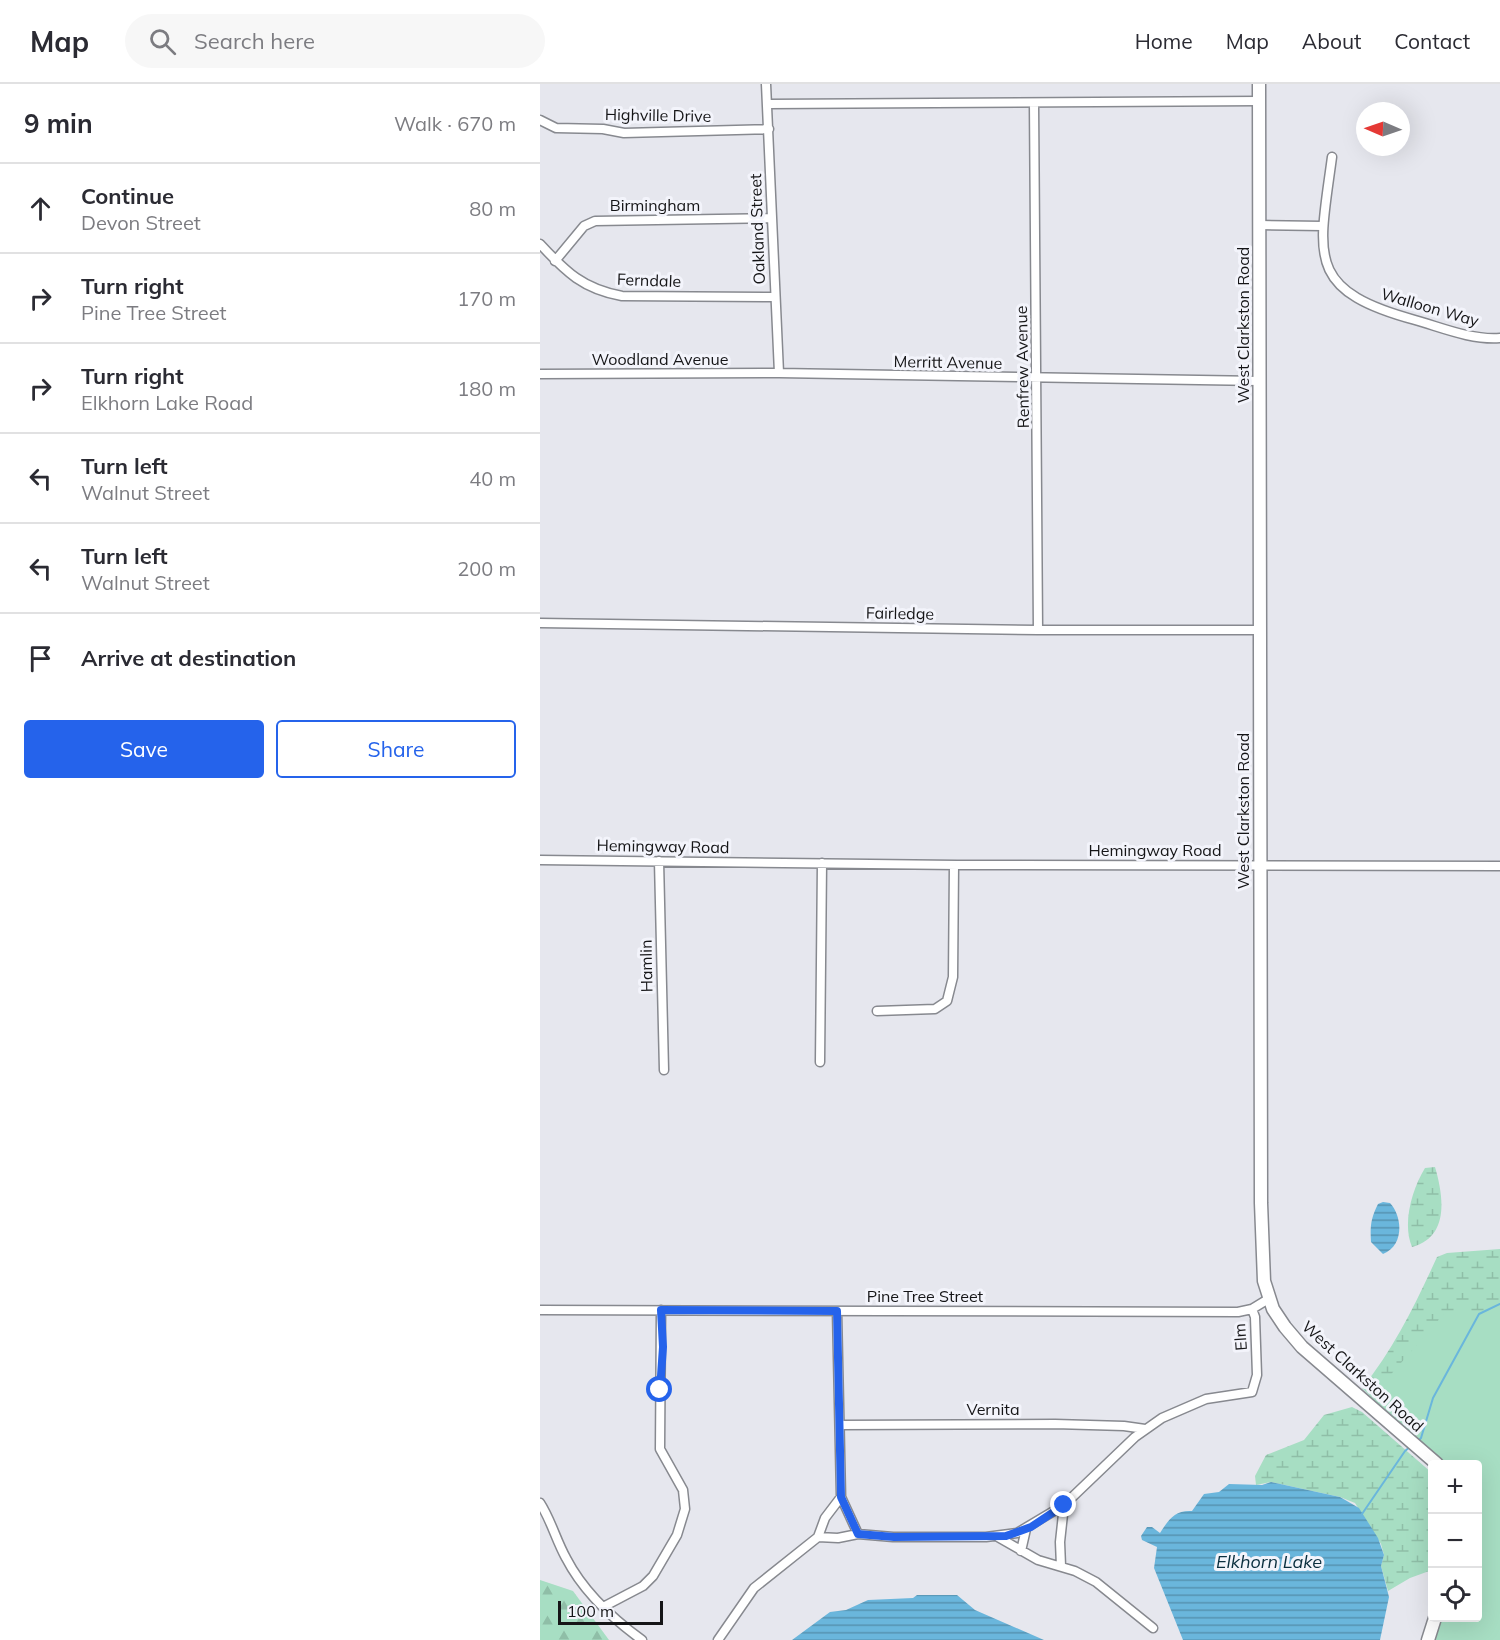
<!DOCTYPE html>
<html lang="en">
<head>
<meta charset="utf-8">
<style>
  body { margin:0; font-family:Mulish,sans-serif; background:#f7f7f7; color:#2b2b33 }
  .controls { position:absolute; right:18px; bottom:18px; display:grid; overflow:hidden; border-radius:6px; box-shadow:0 6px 24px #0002 }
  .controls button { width:54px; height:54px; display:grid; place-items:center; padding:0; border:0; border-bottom:2px solid #e1e1e2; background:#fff; color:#2b2b33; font:30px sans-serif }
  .compass { position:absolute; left:816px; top:18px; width:54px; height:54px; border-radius:50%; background:#fff; box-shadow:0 6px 24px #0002; rotate:272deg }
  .scale { position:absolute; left:18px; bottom:15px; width:105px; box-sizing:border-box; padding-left:6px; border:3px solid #151517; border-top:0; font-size:16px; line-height:21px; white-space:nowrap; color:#151517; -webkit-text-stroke:4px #f3f4fb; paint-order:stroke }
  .stop { position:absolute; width:18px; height:18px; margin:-14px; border:4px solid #2563eb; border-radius:50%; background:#fff }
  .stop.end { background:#2563eb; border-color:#fff; box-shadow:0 2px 6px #0008 }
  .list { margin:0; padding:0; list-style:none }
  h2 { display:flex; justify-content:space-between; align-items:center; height:78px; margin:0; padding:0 24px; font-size:26px }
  h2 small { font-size:20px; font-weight:400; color:#7c7c81 }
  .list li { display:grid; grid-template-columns:39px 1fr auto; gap:18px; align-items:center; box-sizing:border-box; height:90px; padding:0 24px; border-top:2px solid #e1e1e2 }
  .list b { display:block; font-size:22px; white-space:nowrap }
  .list p { margin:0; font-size:20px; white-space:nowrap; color:#7c7c81 }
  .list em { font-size:20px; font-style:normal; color:#7c7c81 }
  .actions { display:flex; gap:12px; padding:18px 24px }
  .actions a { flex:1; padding:14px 0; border:2px solid #2563eb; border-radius:6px; text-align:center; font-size:21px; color:#2563eb }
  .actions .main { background:#2563eb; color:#fff }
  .icon { flex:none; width:33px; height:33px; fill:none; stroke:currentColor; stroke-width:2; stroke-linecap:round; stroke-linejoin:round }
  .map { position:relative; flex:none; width:960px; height:1556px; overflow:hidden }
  header { display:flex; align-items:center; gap:36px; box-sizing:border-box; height:84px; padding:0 30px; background:#fff; border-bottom:2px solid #e1e1e2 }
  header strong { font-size:28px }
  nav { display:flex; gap:33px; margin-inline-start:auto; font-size:21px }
  .search { width:420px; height:54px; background:#f7f7f7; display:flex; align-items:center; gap:15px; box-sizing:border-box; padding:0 21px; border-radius:33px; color:#7c7c81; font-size:22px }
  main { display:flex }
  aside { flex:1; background:#fff }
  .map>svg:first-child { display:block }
</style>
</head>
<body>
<header>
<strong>Map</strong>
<div class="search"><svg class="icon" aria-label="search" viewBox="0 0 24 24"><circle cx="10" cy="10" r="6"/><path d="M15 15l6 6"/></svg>Search here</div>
<nav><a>Home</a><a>Map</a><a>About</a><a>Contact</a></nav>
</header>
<main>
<aside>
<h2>9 min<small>Walk · 670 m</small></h2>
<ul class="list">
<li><svg class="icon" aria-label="ahead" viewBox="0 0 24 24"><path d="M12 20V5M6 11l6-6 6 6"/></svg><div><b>Continue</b><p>Devon Street</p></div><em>80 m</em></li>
<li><svg class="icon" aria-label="right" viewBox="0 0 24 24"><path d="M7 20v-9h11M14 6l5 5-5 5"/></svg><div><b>Turn right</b><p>Pine Tree Street</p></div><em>170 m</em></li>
<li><svg class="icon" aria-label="right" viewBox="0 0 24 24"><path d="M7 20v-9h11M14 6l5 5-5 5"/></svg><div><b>Turn right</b><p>Elkhorn Lake Road</p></div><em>180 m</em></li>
<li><svg class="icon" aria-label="left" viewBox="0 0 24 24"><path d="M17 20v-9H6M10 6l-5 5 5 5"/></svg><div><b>Turn left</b><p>Walnut Street</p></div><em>40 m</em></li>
<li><svg class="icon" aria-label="left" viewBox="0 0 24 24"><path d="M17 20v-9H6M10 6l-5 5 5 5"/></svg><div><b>Turn left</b><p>Walnut Street</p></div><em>200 m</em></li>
<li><svg class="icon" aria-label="arrive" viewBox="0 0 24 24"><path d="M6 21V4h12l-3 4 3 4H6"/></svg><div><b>Arrive at destination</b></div></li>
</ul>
<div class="actions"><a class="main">Save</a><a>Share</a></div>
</aside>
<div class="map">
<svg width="960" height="1556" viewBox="0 0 960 1556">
  <defs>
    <pattern id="forest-firs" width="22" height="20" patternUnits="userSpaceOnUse" patternTransform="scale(1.5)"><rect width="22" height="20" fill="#a7dec3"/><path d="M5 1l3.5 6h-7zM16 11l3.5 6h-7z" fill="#8fbea7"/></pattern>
    <pattern id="wetland-marsh" width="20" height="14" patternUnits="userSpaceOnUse" patternTransform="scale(1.5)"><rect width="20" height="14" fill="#a7dec3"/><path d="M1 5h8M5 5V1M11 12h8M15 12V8" fill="none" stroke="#8fbea7"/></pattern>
    <pattern id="water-rules" width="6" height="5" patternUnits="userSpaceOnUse" patternTransform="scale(1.5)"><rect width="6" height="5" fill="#6ab6dc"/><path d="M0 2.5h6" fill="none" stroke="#5693b1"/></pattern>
  </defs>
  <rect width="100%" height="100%" fill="#e6e7ee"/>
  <path fill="url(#forest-firs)" d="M0 1496 33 1507 69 1556H0Z"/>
  <path fill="url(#wetland-marsh)" d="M895 1083C904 1114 909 1153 872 1163 862 1140 872 1105 885 1084Z
    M960 1165V1289L938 1380 837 1319 822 1304C854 1265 876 1219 897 1173L907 1169Z
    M812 1323 822 1328 892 1389V1486L870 1494 848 1507 841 1482 844 1471 841 1460 815 1419 800 1413 731 1398 716 1401 715 1392 726 1371 764 1356 784 1331Z"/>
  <path fill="#a7dec3" d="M904 1230H960V1556H894L901 1534H938V1380H907L831 1313Z"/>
  <path fill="url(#water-rules)" d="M843 1118 850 1119C863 1133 864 1162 843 1170L831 1158C830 1142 831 1134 838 1120Z
    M731 1398 800 1413 819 1424 838 1454 844 1471 841 1482 849 1513 840 1556H643L614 1484 617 1463 602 1456 601 1452 607 1443H612L620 1449C629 1435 635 1426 652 1427L664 1410 679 1408 689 1400 722 1401Z
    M377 1511H417L435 1526 504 1556H252L290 1528 306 1526 328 1516 373 1514Z"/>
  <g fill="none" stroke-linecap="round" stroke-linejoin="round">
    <path stroke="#6ab6dc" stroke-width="2" d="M878 1357 881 1354 893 1314 939 1230 960 1220
      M822 1430 865 1367 871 1362"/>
    <defs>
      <path id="minor" d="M226 0 239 289
        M494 19 498 546
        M228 20 719 17
        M0 36 16 44 63 45 84 49 229 45
        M792 73C779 171 764 206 875 236 903 244 931 256 960 254
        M719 141 782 142
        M0 160C26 188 43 205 82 212L235 213
        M15 177 44 142 55 137 232 134
        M0 290 239 289 720 297
        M0 539 498 546H720
        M0 776 417 781 960 782
        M119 777 124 986
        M337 927 395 925 407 917 413 893 414 781
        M280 978 282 779
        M0 1226 698 1228 712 1225 730 1214
        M301 1341 515 1340 584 1342 605 1345
        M301 1413 318 1450 353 1453H446L477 1449 524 1421 595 1353 622 1334 666 1315 712 1308 717 1291 715 1233 712 1225
        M0 1419C11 1436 16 1456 26 1474 43 1507 73 1535 102 1556
        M278 1453 298 1454 318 1450
        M458 1453 498 1476 535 1487 556 1498 613 1544
        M481 1467 486 1445
        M521 1482 520 1458 524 1421
        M63 1523 103 1502 113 1492 137 1451 145 1425 143 1406 120 1365 121 1226
        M178 1556 214 1504 278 1453 285 1434 301 1413 297 1227"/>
      <path id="secondary" d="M719 0 721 1119 724 1197 733 1225 745 1243 762 1263 897 1380
        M888 1556 895 1534"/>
    </defs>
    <use href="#minor" stroke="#87898f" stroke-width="11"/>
    <use href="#secondary" stroke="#87898f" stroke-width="15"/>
    <use href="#minor" stroke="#fff" stroke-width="8"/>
    <use href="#secondary" stroke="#fff" stroke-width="12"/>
  </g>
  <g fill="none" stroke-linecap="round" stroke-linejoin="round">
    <path stroke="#2563eb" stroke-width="8" d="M120 1306 123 1263 121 1226 297 1227 301 1413 318 1450 354 1453 466 1452 491 1443 524 1421"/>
  </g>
  <g text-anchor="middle" stroke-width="6" stroke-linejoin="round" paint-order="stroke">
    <g font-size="16" fill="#151517" stroke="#f3f4fb">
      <text transform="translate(118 31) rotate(1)" y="6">Highville Drive</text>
      <text x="115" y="127">Birmingham</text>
      <text transform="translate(217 145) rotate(-92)" y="6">Oakland Street</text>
      <text transform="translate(109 196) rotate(2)" y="6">Ferndale</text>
      <text transform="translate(890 223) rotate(16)" y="6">Walloon Way</text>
      <text transform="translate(703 241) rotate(-90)" y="6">West Clarkston Road</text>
      <text x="120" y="281">Woodland Avenue</text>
      <text transform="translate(408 278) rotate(1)" y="6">Merritt Avenue</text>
      <text transform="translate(482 283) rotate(-91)" y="6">Renfrew Avenue</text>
      <text transform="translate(360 529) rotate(1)" y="6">Fairledge</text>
      <text transform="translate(703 727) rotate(-90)" y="6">West Clarkston Road</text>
      <text transform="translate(123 762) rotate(1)" y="6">Hemingway Road</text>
      <text x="615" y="772">Hemingway Road</text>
      <text transform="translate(106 882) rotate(-91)" y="6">Hamlin</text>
      <text x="385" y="1218">Pine Tree Street</text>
      <text transform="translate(700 1253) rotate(-94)" y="6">Elm</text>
      <text transform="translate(823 1292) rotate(42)" y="6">West Clarkston Road</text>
      <text x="453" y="1331">Vernita</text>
    </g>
    <g font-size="18" font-style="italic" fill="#0b2f3f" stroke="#f3f4fb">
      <text x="729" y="1484">Elkhorn Lake</text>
    </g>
  </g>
</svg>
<div class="controls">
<button>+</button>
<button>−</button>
<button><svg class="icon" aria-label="locate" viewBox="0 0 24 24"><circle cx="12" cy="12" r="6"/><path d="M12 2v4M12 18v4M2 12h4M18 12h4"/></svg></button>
</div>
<svg class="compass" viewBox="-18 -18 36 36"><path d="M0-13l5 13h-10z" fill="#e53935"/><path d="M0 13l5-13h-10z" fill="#7c7c81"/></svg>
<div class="scale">100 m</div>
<div class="stop" style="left:120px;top:1306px"></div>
<div class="stop end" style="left:524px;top:1421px"></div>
</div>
</main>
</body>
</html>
